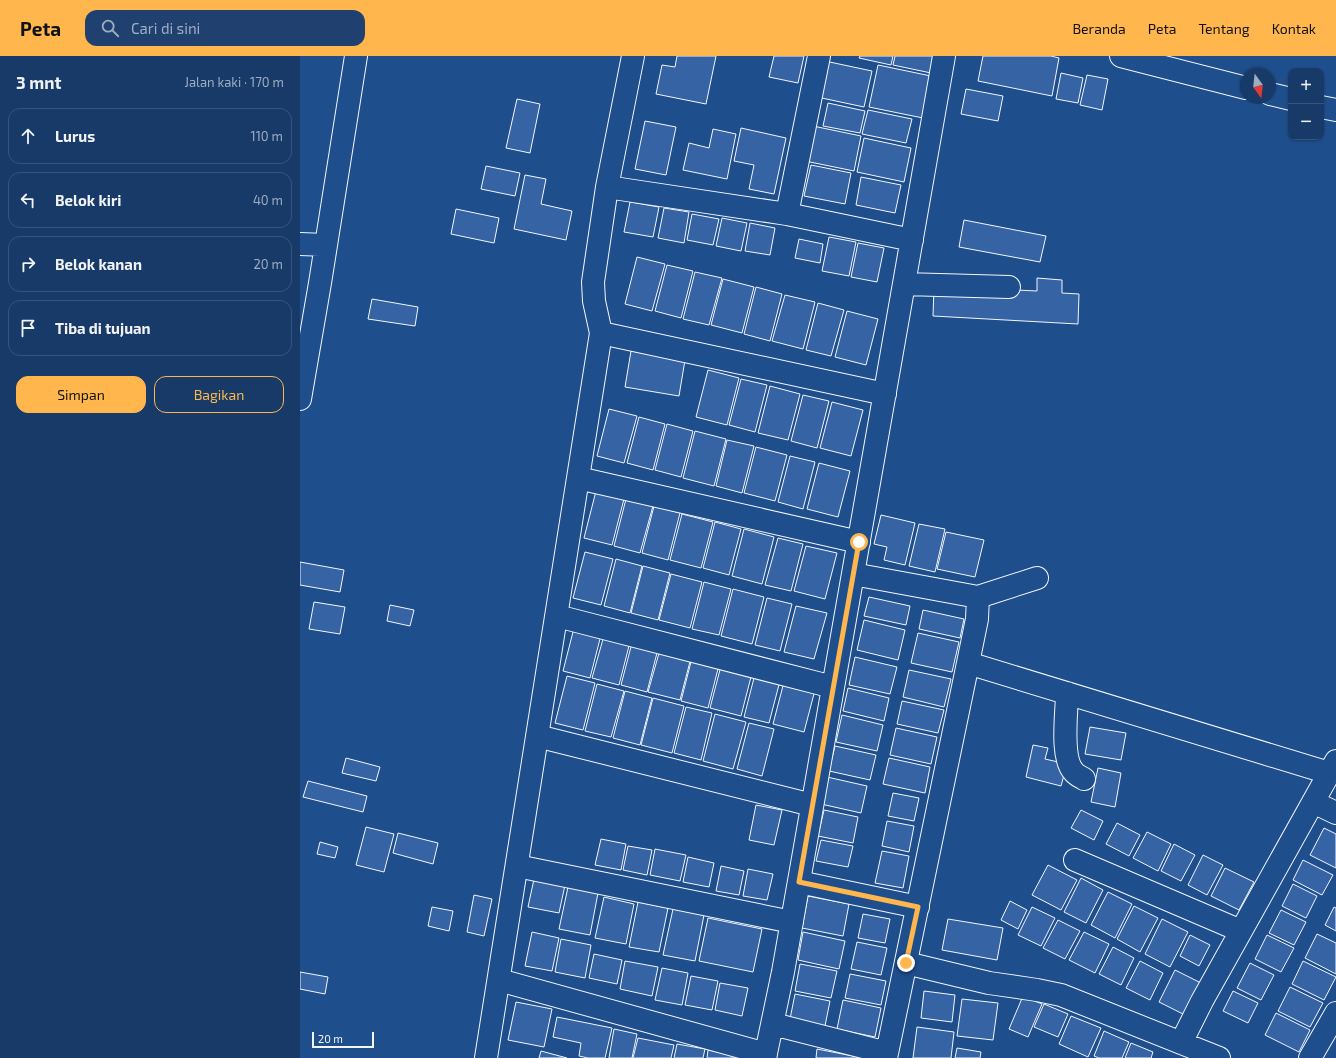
<!DOCTYPE html>
<html lang="id">
<head>
<meta charset="utf-8">
<style>
  body { margin:0; font-family:"Exo 2",sans-serif; background:#20416f; color:#f1f3f6 }
  .controls { position:absolute; right:12px; top:12px; display:grid; overflow:hidden; border-radius:8px; box-shadow:0 1px 3px #0004 }
  .controls button { width:36px; height:36px; display:grid; place-items:center; padding:0; border:0; border-bottom:1px solid #36547d; background:#173a69; color:#f1f3f6; font:20px sans-serif }
  .compass { position:absolute; left:940px; top:12px; width:36px; height:36px; border-radius:50%; background:#173a69; box-shadow:0 1px 3px #0004; rotate:165deg }
  .scale { position:absolute; left:12px; bottom:10px; width:62px; box-sizing:border-box; padding-left:4px; border:2px solid #f2f6ff; border-top:0; font-size:11px; line-height:14px; white-space:nowrap; color:#f2f6ff; -webkit-text-stroke:3px #1f4e8c; paint-order:stroke }
  .stop { position:absolute; width:12px; height:12px; margin:-9px; border:3px solid #ffb74d; border-radius:50%; background:#fff }
  .stop.end { background:#ffb74d; border-color:#fff; box-shadow:0 1px 4px #0008 }
  .list { margin:0; padding:0; list-style:none }
  h2 { display:flex; justify-content:space-between; align-items:center; height:52px; margin:0; padding:0 16px; font-size:17px }
  h2 small { font-size:13px; font-weight:400; color:#9eadc0 }
  .list li { display:grid; grid-template-columns:26px 1fr auto; gap:12px; align-items:center; box-sizing:border-box; height:56px; margin:0 8px 8px; padding:0 8px; border:1px solid #36547d; border-radius:12px }
  .list b { display:block; font-size:15px; white-space:nowrap }
  .list em { font-size:13px; font-style:normal; color:#9eadc0 }
  .actions { display:flex; gap:8px; padding:12px 16px }
  .actions a { flex:1; padding:9px 0; border:1px solid #ffb74d; border-radius:12px; text-align:center; font-size:14px; color:#ffb74d }
  .actions .main { background:#ffb74d; color:#111 }
  .icon { flex:none; width:22px; height:22px; fill:none; stroke:currentColor; stroke-width:2; stroke-linecap:round; stroke-linejoin:round }
  .map { position:relative; flex:none; width:1036px; height:1002px; overflow:hidden }
  header { display:flex; align-items:center; gap:24px; box-sizing:border-box; height:56px; padding:0 20px; background:#ffb74d; color:#111 }
  header strong { font-size:19px }
  nav { display:flex; gap:22px; margin-inline-start:auto; font-size:14px }
  .search { width:280px; height:36px; background:#20416f; display:flex; align-items:center; gap:10px; box-sizing:border-box; padding:0 14px; border-radius:12px; color:#9eadc0; font-size:15px }
  main { display:flex }
  aside { flex:1; background:#173a69 }
  .map>svg:first-child { display:block }
</style>
</head>
<body>
<header>
<strong>Peta</strong>
<div class="search"><svg class="icon" aria-label="search" viewBox="0 0 24 24"><circle cx="10" cy="10" r="6"/><path d="M15 15l6 6"/></svg>Cari di sini</div>
<nav><a>Beranda</a><a>Peta</a><a>Tentang</a><a>Kontak</a></nav>
</header>
<main>
<aside>
<h2>3 mnt<small>Jalan kaki · 170 m</small></h2>
<ul class="list">
<li><svg class="icon" aria-label="ahead" viewBox="0 0 24 24"><path d="M12 20V5M6 11l6-6 6 6"/></svg><div><b>Lurus</b></div><em>110 m</em></li>
<li><svg class="icon" aria-label="left" viewBox="0 0 24 24"><path d="M17 20v-9H6M10 6l-5 5 5 5"/></svg><div><b>Belok kiri</b></div><em>40 m</em></li>
<li><svg class="icon" aria-label="right" viewBox="0 0 24 24"><path d="M7 20v-9h11M14 6l5 5-5 5"/></svg><div><b>Belok kanan</b></div><em>20 m</em></li>
<li><svg class="icon" aria-label="arrive" viewBox="0 0 24 24"><path d="M6 21V4h12l-3 4 3 4H6"/></svg><div><b>Tiba di tujuan</b></div></li>
</ul>
<div class="actions"><a class="main">Simpan</a><a>Bagikan</a></div>
</aside>
<div class="map">
<svg width="1036" height="1002" viewBox="0 0 1036 1002">
  <rect width="100%" height="100%" fill="#1f4e8c"/>
  <path fill="#3563a3" stroke="#f2f6ff" d="M377 0H416L406 48 356 38 362 9 375 11Z
    M474 0H504L498 27 469 21Z
    M560 0H593L591 9 559 2Z
    M595 0H635L631 17 593 9Z
    M683 0H751L759 2 752 40 678 25Z
    M525 5 572 15 564 51 517 41Z
    M578 9 631 20 623 62 569 51Z
    M761 17 783 22 778 47 756 43Z
    M787 19 808 23 802 54 780 49Z
    M666 33 703 40 698 65 661 58Z
    M217 43 240 48 230 97 206 92Z
    M528 47 565 55 560 77 523 70Z
    M568 54 612 63 606 87 562 78Z
    M345 65 376 71 366 119 335 113Z
    M513 70 561 80 554 115 505 105Z
    M441 72 486 82 474 138 449 133 454 109 434 105Z
    M413 73 436 78 427 123 383 114 389 87 409 92Z
    M564 82 611 92 604 126 557 116Z
    M511 109 551 117 545 148 504 140Z
    M186 110 220 117 215 140 181 133Z
    M225 119 246 123 241 148 272 155 266 184 214 173Z
    M561 121 601 129 595 157 556 149Z
    M330 146 359 151 353 181 324 176Z
    M364 152 389 156 384 187 358 182Z
    M156 153 199 162 194 187 151 178Z
    M392 158 419 163 413 189 387 184Z
    M422 162 447 167 441 195 416 190Z
    M664 164 746 180 740 206 659 191Z
    M450 167 475 172 470 199 445 195Z
    M529 181 556 186 549 220 522 215Z
    M499 183 523 188 520 207 495 202Z
    M558 187 584 192 577 226 551 221Z
    M337 201 365 208 352 255 325 248Z
    M367 209 393 215 381 262 355 255Z
    M395 216 422 222 409 269 383 263Z
    M737 222 762 224V237L779 238 778 268 633 260 634 230 737 235Z
    M423 223 454 231 442 277 411 269Z
    M456 231 482 238 470 285 444 278Z
    M485 239 515 246 503 293 472 285Z
    M72 243 118 251 115 270 68 263Z
    M518 247 544 254 531 300 506 294Z
    M547 255 578 263 566 309 535 301Z
    M331 295 385 304 379 340 325 331Z
    M408 314 439 322 427 369 396 361Z
    M441 323 467 329 455 376 429 369Z
    M470 330 500 338 488 384 458 377Z
    M503 339 529 345 517 392 491 385Z
    M532 346 563 354 551 400 520 392Z
    M309 353 337 360 324 407 297 400Z
    M339 361 365 368 353 414 327 407Z
    M367 368 393 375 381 421 355 414Z
    M395 375 426 383 414 430 383 422Z
    M427 384 454 390 442 437 416 430Z
    M456 391 487 399 475 445 444 437Z
    M490 400 515 406 503 453 478 446Z
    M519 407 550 415 538 461 507 453Z
    M296 435 324 443 312 489 284 482Z
    M326 443 353 450 340 497 314 490Z
    M354 450 380 457 368 504 342 497Z
    M382 458 413 466 401 512 370 504Z
    M581 459 615 467 605 509 584 504 587 491 574 488Z
    M415 466 441 473 429 519 403 512Z
    M619 468 645 473 635 516 609 510Z
    M444 473 474 481 462 528 432 520Z
    M646 476 684 484 675 521 637 513Z
    M478 482 503 488 491 535 465 529Z
    M506 490 537 497 525 543 494 535Z
    M285 496 313 503 301 549 273 542Z
    M316 503 342 510 330 557 304 550Z
    M0 506 44 514 40 536 0 529Z
    M343 510 370 517 358 564 331 557Z
    M371 518 402 526 390 572 359 564Z
    M404 526 431 533 419 579 392 573Z
    M433 533 464 541 452 588 421 580Z
    M569 541 610 550 606 569 564 560Z
    M467 542 492 548 480 595 455 589Z
    M14 546 45 551 40 578 9 573Z
    M90 549 114 554 110 570 87 565Z
    M496 550 527 557 514 603 484 596Z
    M623 554 664 563 660 582 619 573Z
    M564 564 605 574 598 604 557 594Z
    M275 568 302 575 290 622 263 615Z
    M305 576 331 582 319 629 292 622Z
    M618 577 659 586 652 616 611 607Z
    M333 583 359 589 347 636 321 629Z
    M361 590 392 598 380 644 348 636Z
    M393 598 420 605 408 652 381 645Z
    M555 601 597 611 590 638 549 629Z
    M422 606 453 613 441 660 410 652Z
    M456 614 481 621 469 667 444 661Z
    M609 614 651 623 644 651 603 641Z
    M267 620 295 627 283 674 255 667Z
    M485 622 516 630 504 676 473 668Z
    M297 628 324 635 311 681 285 675Z
    M548 632 589 642 584 665 543 655Z
    M325 635 352 642 340 689 313 682Z
    M353 642 384 650 372 697 341 689Z
    M602 645 644 654 638 677 597 668Z
    M386 651 412 657 401 704 374 697Z
    M415 658 446 666 433 713 403 705Z
    M542 659 583 669 577 695 536 686Z
    M449 667 474 673 462 720 437 713Z
    M790 671 826 677 821 704 785 698Z
    M596 672 637 681 631 708 590 699Z
    M733 689 748 692 745 703 767 708 761 730 726 721Z
    M535 690 576 699 570 724 529 715Z
    M46 702 80 711 76 725 42 717Z
    M589 702 630 711 625 737 583 728Z
    M798 712 821 717 815 751 791 746Z
    M527 721 567 730 561 757 521 748Z
    M8 725 67 740 63 756 3 741Z
    M593 737 619 742 614 765 588 760Z
    M456 749 482 754 474 789 449 784Z
    M524 754 558 761 553 787 518 780Z
    M781 754 803 765 794 784 771 772Z
    M587 765 614 770 609 796 582 790Z
    M817 767 840 779 829 800 806 788Z
    M66 771 94 778 84 816 56 809Z
    M1024 772 1036 778V812L1010 799Z
    M847 776 871 788 858 815 833 802Z
    M98 777 138 787 133 808 93 797Z
    M301 783 326 788 321 814 295 809Z
    M521 784 553 790 548 811 516 805Z
    M20 786 38 791 35 802 17 798Z
    M874 788 895 799 881 825 861 815Z
    M328 790 352 794 347 819 323 814Z
    M355 793 386 799 380 825 350 819Z
    M582 795 609 800 603 832 575 827Z
    M903 799 923 809 907 839 888 829Z
    M388 801 414 807 409 831 383 826Z
    M1003 804 1033 819 1022 839 993 824Z
    M748 809 777 824 761 854 732 839Z
    M421 810 444 815 439 839 416 835Z
    M925 812 954 826 939 854 911 840Z
    M448 813 473 818 467 844 443 840Z
    M781 822 803 834 786 867 764 856Z
    M234 823 265 829 259 857 228 851Z
    M993 828 1017 840 1006 862 982 850Z
    M268 831 298 837 290 879 259 873Z
    M808 836 832 848 815 882 791 869Z
    M174 839 192 843 184 880 167 876Z
    M508 840 549 848 543 880 502 872Z
    M304 841 334 848 326 888 295 882Z
    M710 845 727 854 718 873 701 864Z
    M338 846 368 852 359 896 329 891Z
    M834 850 858 862 840 896 817 883Z
    M132 851 153 855 149 875 128 870Z
    M732 851 755 862 741 890 718 879Z
    M1034 851 1036 852V875L1025 869Z
    M373 853 404 859 395 905 363 899Z
    M981 854 1006 866 994 889 969 877Z
    M563 858 590 863 585 887 558 882Z
    M408 862 462 873 453 916 399 905Z
    M648 863 703 872 697 904 642 894Z
    M862 863 888 876 870 911 845 898Z
    M758 864 780 875 765 903 743 892Z
    M232 876 259 882 252 915 225 910Z
    M503 876 545 885 539 913 498 904Z
    M784 876 809 888 795 917 769 904Z
    M1017 878 1036 887V918L1005 902Z
    M890 879 910 889 899 910 880 900Z
    M967 879 994 892 981 916 955 903Z
    M261 883 291 889 285 922 255 916Z
    M557 886 587 892 581 919 551 913Z
    M813 891 834 902 821 929 799 918Z
    M294 898 322 904 317 928 289 922Z
    M325 905 358 911 352 940 320 933Z
    M840 905 863 917 850 944 826 932Z
    M1003 905 1036 921 1024 944 992 928Z
    M950 907 974 919 961 944 937 932Z
    M500 908 537 915 531 942 495 935Z
    M362 912 388 917 382 949 355 944Z
    M875 914 901 927 885 959 859 946Z
    M0 916 28 921 25 938 0 933Z
    M550 918 586 925 581 949 545 942Z
    M391 920 418 925 412 954 385 949Z
    M420 927 448 932 442 960 415 954Z
    M990 931 1023 947 1010 971 978 955Z
    M624 935 655 939 652 966 621 962Z
    M933 935 958 947 948 967 923 955Z
    M495 938 530 945 525 970 490 963Z
    M723 940 742 948 728 981 709 973Z
    M662 943 698 947 693 984 657 980Z
    M543 944 581 952 575 981 537 973Z
    M216 946 252 953 244 991 208 984Z
    M744 948 768 958 758 981 734 971Z
    M976 957 1010 974 999 996 965 979Z
    M771 960 801 972 788 1001 759 988Z
    M257 961 312 972 305 1002H288L279 1000 281 987 253 981Z
    M617 971 654 976 651 1002H613Z
    M314 973 337 978 332 1002H309Z
    M804 975 829 986 822 1002H799L794 1000Z
    M338 982 374 989 371 1002H333Z
    M831 987 853 996 851 1002H825Z
    M377 988 405 993 403 1002H374Z
    M657 992 681 996 680 1002H655Z
    M517 993 563 1002H516Z
    M408 994 445 1002H407Z
    M241 995 267 1002H239Z"/>
  <g fill="none" stroke-linecap="round" stroke-linejoin="round">
    <defs>
      <path id="minor" d="M821 0 946 32
        M970 38 991 43
        M1021 51 1036 54
        M307 131 487 158 612 184
        M487 158 519 0
        M0 188 26 189
        M604 228 709 231
        M301 277 585 338
        M0 343 20 227 56 0
        M278 422 559 486
        M553 518 678 541 677 563 668 607 586 1002
        M678 541 737 522
        M257 560 533 631
        M668 607 1029 717
        M767 637C767 656 760 702 774 716 776 719 781 721 784 723
        M237 680 512 749
        M1013 746 1036 757
        M775 804 941 875
        M217 810 492 866
        M499 826 618 851
        M606 907 689 927 737 934 761 939 919 1002
        M199 924 466 998
        M473 968 587 997
        M881 987 902 945 1036 705
        M186 1002 301 277 294 245 293 226 307 131 333 0
        M465 1002 483 916 644 0
        M1010 1002 1036 957"/>
    </defs>
    <use href="#minor" stroke="#f2f6ff" stroke-width="24"/>
    <use href="#minor" stroke="#1f4e8c" stroke-width="22"/>
  </g>
  <g fill="none" stroke-linecap="round" stroke-linejoin="round">
    <path stroke="#ffb74d" stroke-width="5" d="M559 486 499 826 618 851 606 907"/>
  </g>
</svg>
<div class="controls">
<button>+</button>
<button>−</button>
</div>
<svg class="compass" viewBox="-18 -18 36 36"><path d="M0-13l5 13h-10z" fill="#e53935"/><path d="M0 13l5-13h-10z" fill="#9eadc0"/></svg>
<div class="scale">20 m</div>
<div class="stop" style="left:559px;top:486px"></div>
<div class="stop end" style="left:606px;top:907px"></div>
</div>
</main>
</body>
</html>
